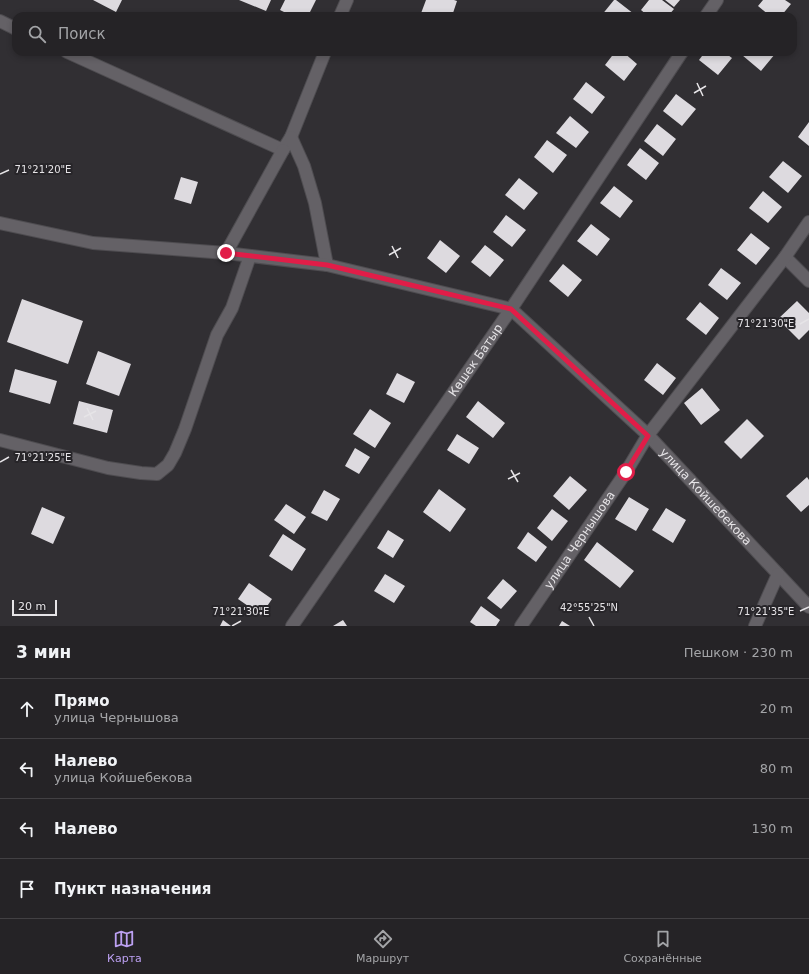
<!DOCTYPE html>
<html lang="ru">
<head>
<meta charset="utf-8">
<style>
  body { margin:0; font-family:"DejaVu Sans",sans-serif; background:#312f32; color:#f1f3f6 }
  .scale { position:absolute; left:12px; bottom:10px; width:45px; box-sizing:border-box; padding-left:4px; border:2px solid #e6e4e7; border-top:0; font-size:11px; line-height:14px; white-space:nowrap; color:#e6e4e7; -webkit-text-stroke:3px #272529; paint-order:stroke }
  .stop { position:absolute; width:12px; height:12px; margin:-9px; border:3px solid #e11d48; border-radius:50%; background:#fff }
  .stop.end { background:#e11d48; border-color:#fff; box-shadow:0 1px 4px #0008 }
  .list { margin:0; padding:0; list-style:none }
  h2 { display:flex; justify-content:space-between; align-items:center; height:52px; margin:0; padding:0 16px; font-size:17px }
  h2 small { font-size:13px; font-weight:400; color:#a3a4a7 }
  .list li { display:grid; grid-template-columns:26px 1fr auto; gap:12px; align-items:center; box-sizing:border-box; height:60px; padding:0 16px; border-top:1px solid #424043 }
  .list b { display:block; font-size:15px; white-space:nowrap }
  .list p { margin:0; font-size:13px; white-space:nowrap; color:#a3a4a7 }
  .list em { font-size:13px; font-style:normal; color:#a3a4a7 }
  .icon { flex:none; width:22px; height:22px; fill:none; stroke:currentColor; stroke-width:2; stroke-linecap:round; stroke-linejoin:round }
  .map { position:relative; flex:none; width:809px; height:626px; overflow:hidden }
  .search { position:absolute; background:#252326; box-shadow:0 2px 6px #0003; left:12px; right:12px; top:12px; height:44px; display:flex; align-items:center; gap:10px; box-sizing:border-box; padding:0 14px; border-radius:12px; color:#a3a4a7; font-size:15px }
  .sheet { height:292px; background:#252326 }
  nav { display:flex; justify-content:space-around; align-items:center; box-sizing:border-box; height:56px; border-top:1px solid #424043; background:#252326; font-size:11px; color:#a3a4a7 }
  nav a { display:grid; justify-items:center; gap:2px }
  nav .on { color:#bca0f2 }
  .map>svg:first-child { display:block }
</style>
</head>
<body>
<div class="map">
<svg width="809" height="626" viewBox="0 0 809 626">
  <rect width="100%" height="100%" fill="#312f33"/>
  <path fill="#dddadf" d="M93 0H122L116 12Z
    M239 0H271L266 11Z
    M285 0H316L308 16H292L280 10Z
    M426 0H454L457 1 452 16H420Z
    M614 0H616L634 14 633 16H601Z
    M649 0H662L674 9 668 16H648L641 10Z
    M665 0H680L674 7Z
    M763 0H785L791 4 781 16H770L758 6Z
    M615 52H623L637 64 624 81 605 65Z
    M705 52H724L732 58 718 75 699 60Z
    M745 52H773L775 54 761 71 742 55Z
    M586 82 605 97 592 114 573 99Z
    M676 94 696 109 682 126 663 111Z
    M570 116 589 132 576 148 556 133Z
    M809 122V146L798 137Z
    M657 124 676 139 663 156 644 141Z
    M547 140 567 155 553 173 534 157Z
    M640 148 659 163 646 180 627 165Z
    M783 161 802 176 788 193 769 177Z
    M181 177 198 182 191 204 174 199Z
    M519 178 538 193 524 210 505 195Z
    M614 186 633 201 620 218 600 203Z
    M763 191 782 207 768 223 749 208Z
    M506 215 526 230 512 247 493 232Z
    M591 224 610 239 597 256 577 241Z
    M751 233 770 248 756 265 737 250Z
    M440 240 460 256 446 273 427 258Z
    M485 245 504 260 490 277 471 262Z
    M563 264 582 280 568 297 549 281Z
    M721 268 741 283 727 300 708 285Z
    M22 299 83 321 68 364 7 342Z
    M797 301 809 313V330L799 340 778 319Z
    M700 302 719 318 706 335 686 319Z
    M98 351 131 364 119 396 86 384Z
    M657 363 676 378 663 395 644 380Z
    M15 369 57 381 50 404 9 392Z
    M397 373 415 382 404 403 386 394Z
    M702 388 720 410 701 425 684 403Z
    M79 401 113 410 107 433 73 424Z
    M478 401 505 423 493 438 466 417Z
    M370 409 391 423 375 448 353 434Z
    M747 419 764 436 741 459 724 442Z
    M457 434 479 448 469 464 447 450Z
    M355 448 370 457 359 474 345 466Z
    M570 476 587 490 569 510 553 496Z
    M807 477 809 480V505L801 512 786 496Z
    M439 489 466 509 450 532 423 512Z
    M324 490 340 499 327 521 311 513Z
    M629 497 649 509 636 531 615 519Z
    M286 504 306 517 294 534 274 520Z
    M42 507 65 517 53 544 31 534Z
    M666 508 686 520 673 543 652 530Z
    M552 509 568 521 552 541 537 528Z
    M388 530 404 540 393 558 377 548Z
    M528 532 547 547 536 562 517 548Z
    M283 534 306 549 292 571 269 556Z
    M597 542 634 571 620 588 584 560Z
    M385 574 405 586 394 603 374 591Z
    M503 579 517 591 501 609 487 598Z
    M249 583 272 599 261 615 238 599Z
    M481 606 500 620 496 626H476L470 622Z
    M223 620 231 626H220Z
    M343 620 347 626H333Z
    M562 621 570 626H559Z"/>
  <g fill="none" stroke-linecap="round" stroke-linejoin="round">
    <defs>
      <g id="minor">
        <path d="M340 16 347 0"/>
        <path d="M706 16 717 0"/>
        <path d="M0 21 16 29"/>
        <path d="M67 52 283 150 291 137 325 52"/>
        <path d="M291 137 304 166 315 203 327 265"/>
        <path id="s1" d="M0 223 93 243 226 253 327 265 511 309 648 435 809 607"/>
        <path d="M226 253 283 150"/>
        <path d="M785 257 809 281"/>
        <path d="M0 440 108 468 141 473 157 474 168 465 175 453 185 429 217 335 232 308 250 256"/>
        <path id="s2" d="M292 626 511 309 682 52"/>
        <path id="s3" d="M521 626 626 472 648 435 785 257 809 222"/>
        <path d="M755 626 778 574"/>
      </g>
    </defs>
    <use href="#minor" stroke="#4e4c50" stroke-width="14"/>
    <use href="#minor" stroke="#646166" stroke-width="12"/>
  </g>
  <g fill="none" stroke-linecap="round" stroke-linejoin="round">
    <path stroke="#e11d48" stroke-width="5" d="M226 253 327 265 511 309 648 436 626 472"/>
  </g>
  <path fill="none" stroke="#e6e4e7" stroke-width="1.5" d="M697 83 703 96M694 93 706 86M0 174 9 170M392 246 398 258M389 255 401 248M800 324 809 319M87 408 93 420M84 417 96 411M0 462 9 457M511 470 518 482M508 479 520 473M800 611 809 607M589 617 594 626M232 626 241 621"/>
  <g text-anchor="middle" stroke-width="4" stroke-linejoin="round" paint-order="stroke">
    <g font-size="12" fill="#e6e4e7" stroke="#272529">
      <text dy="4" stroke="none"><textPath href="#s2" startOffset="323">Көшек Батыр</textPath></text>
      <text dy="4" stroke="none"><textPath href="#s1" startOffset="790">улица Койшебекова</textPath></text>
      <text dy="4" stroke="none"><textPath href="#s3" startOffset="104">улица Чернышова</textPath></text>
    </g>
  </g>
  <g font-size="10" text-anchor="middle" fill="#e6e4e7" stroke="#272529" stroke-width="4" stroke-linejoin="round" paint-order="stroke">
    <text x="43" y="173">71°21'20"E</text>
    <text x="766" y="327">71°21'30"E</text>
    <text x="43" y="461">71°21'25"E</text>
    <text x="589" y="611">42°55'25"N</text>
    <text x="241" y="615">71°21'30"E</text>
    <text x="766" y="615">71°21'35"E</text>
  </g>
</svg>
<div class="scale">20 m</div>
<div class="stop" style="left:626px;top:472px"></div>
<div class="stop end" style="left:226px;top:253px"></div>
<div class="search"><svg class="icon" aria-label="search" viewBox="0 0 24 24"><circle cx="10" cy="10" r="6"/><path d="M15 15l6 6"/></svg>Поиск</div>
</div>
<section class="sheet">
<h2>3 мин<small>Пешком · 230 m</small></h2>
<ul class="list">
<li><svg class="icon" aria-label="ahead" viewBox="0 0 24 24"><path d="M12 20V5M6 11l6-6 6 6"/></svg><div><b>Прямо</b><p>улица Чернышова</p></div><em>20 m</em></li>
<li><svg class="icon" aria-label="left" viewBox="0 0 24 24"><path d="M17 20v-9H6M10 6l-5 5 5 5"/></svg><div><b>Налево</b><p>улица Койшебекова</p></div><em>80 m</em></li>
<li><svg class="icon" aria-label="left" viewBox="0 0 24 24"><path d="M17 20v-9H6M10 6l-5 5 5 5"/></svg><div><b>Налево</b></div><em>130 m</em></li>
<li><svg class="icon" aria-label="arrive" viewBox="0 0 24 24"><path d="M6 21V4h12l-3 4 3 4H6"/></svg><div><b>Пункт назначения</b></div></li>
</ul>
</section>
<nav>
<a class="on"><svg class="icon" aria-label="map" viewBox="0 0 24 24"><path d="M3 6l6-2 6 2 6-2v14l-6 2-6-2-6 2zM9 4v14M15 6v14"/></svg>Карта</a>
<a><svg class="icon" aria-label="directions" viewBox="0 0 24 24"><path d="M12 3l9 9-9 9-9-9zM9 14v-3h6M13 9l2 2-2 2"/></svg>Маршрут</a>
<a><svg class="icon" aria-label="saved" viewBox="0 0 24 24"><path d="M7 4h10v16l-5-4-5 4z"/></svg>Сохранённые</a>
</nav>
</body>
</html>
